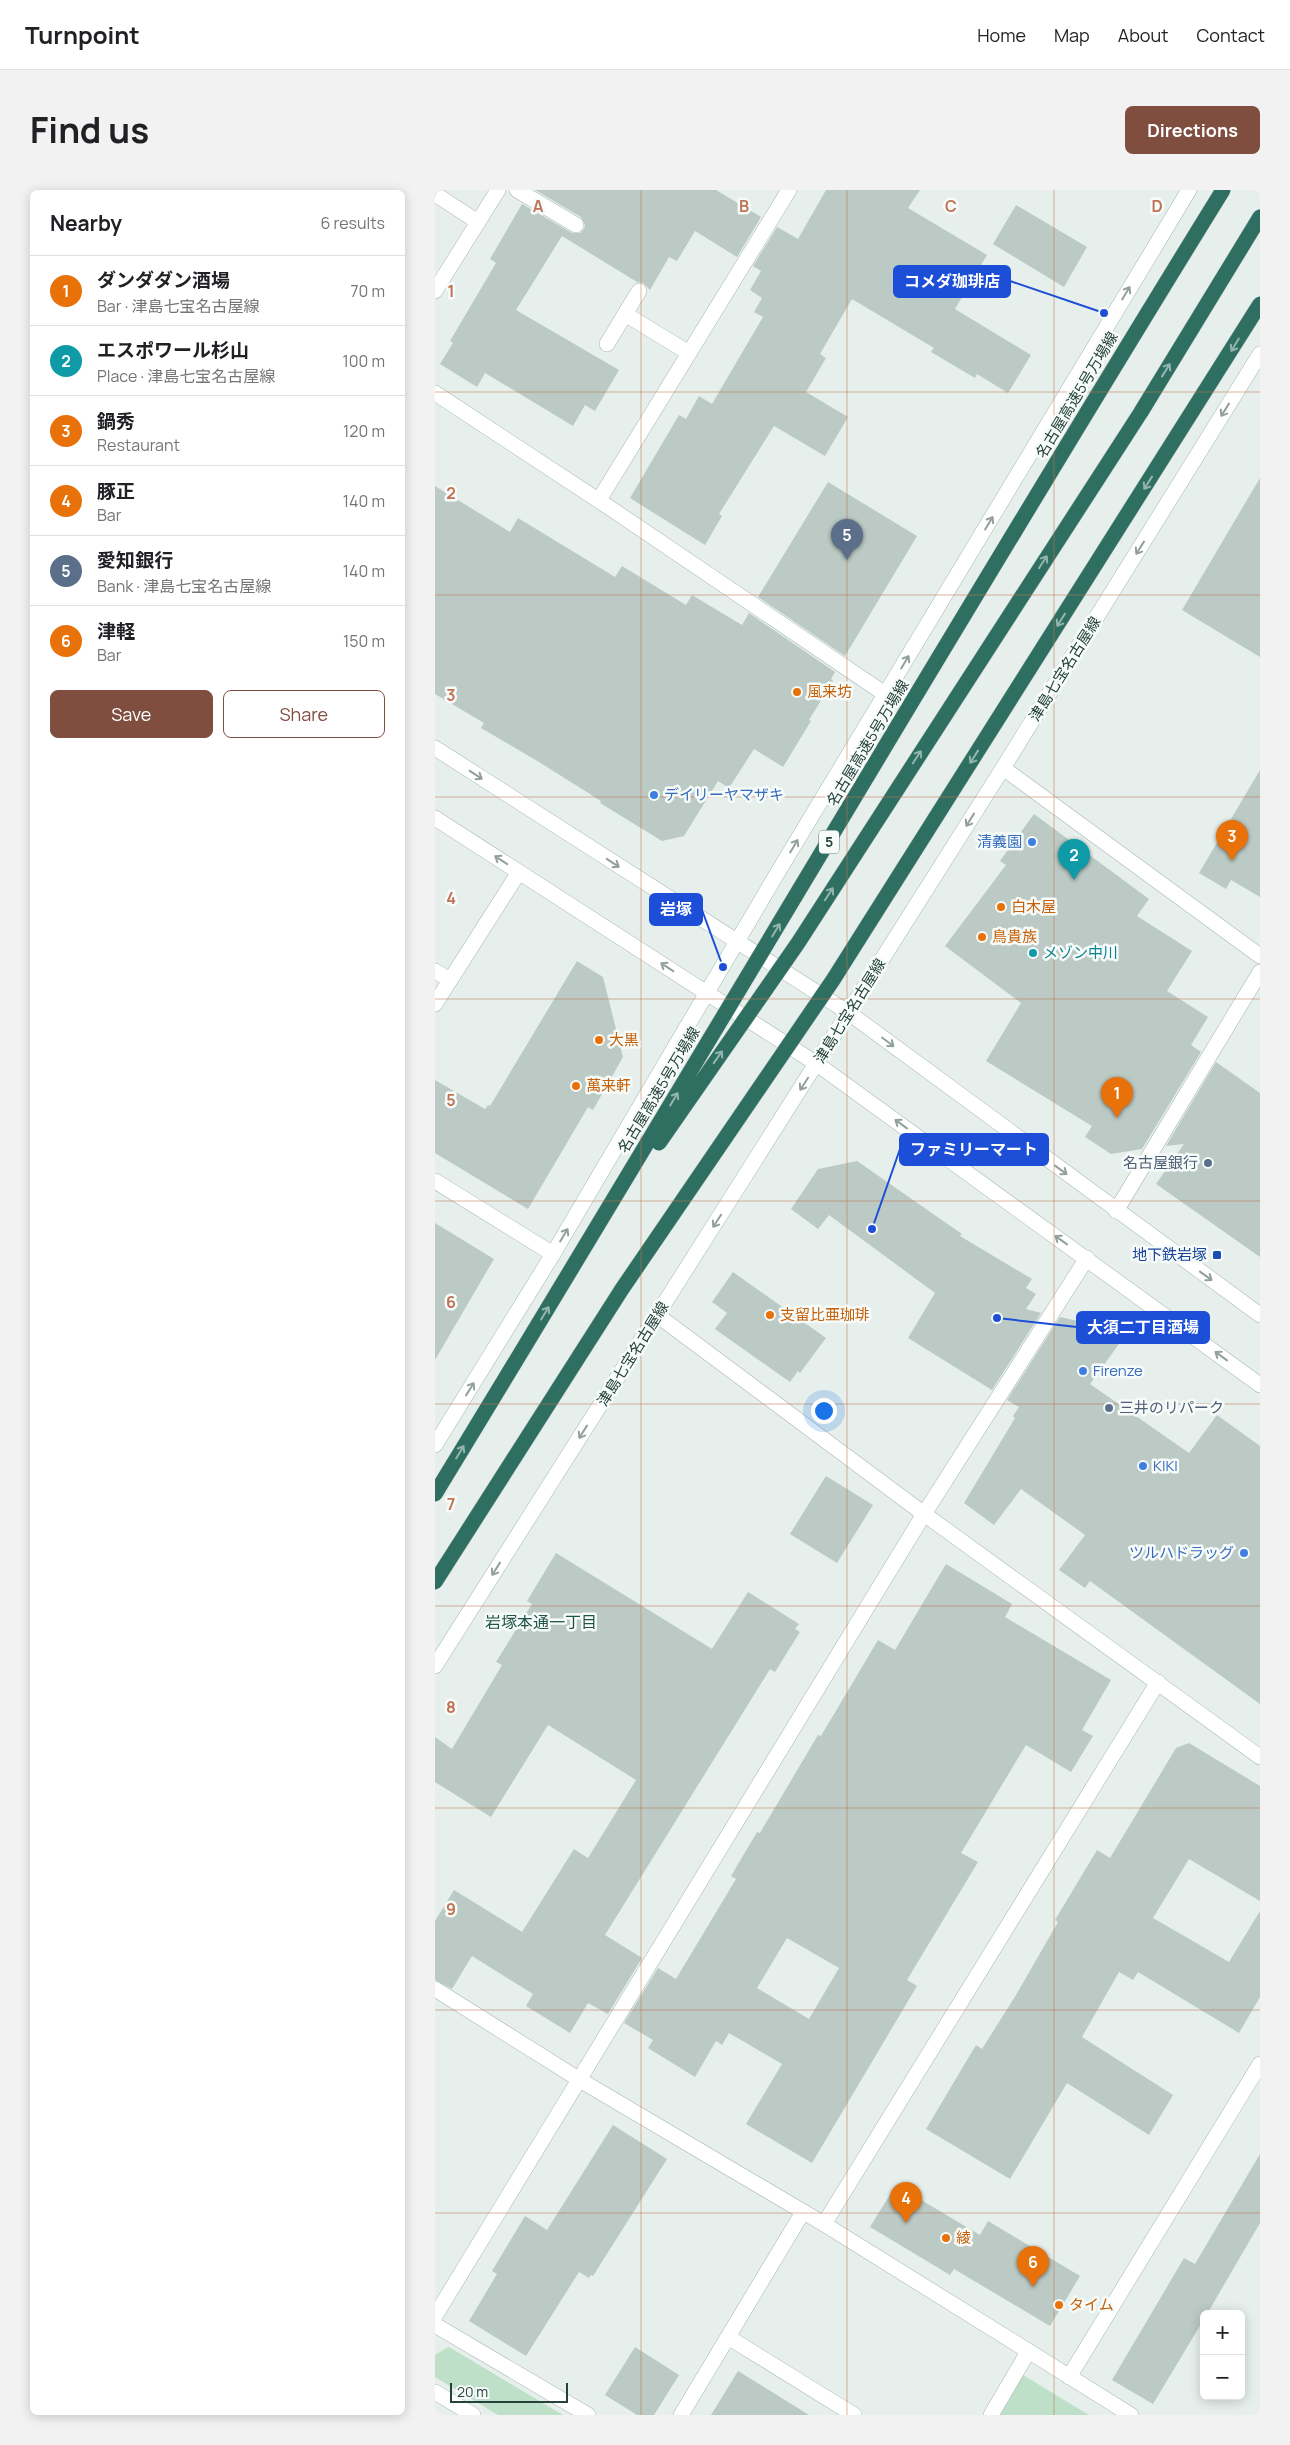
<!DOCTYPE html>
<html lang="en">
<head>
<meta charset="utf-8">
<style>
  body { margin:0; font-family:Manrope,"Noto Sans JP",sans-serif; background:#f2f2f2; color:#202124 }
  .controls { position:absolute; right:15px; bottom:15px; display:grid; overflow:hidden; border-radius:8px; box-shadow:0 2px 12px #0003 }
  .controls button { width:45px; height:45px; display:grid; place-items:center; padding:0; border:0; border-bottom:1px solid #e0e0e0; background:#fff; color:#202124; font:25px sans-serif }
  .scale { position:absolute; left:15px; bottom:12px; width:118px; box-sizing:border-box; padding-left:5px; border:2px solid #24423a; border-top:0; font-size:14px; line-height:18px; white-space:nowrap; color:#24423a; -webkit-text-stroke:4px #f7fbf9; paint-order:stroke }
  .you { position:absolute; left:388px; top:1220px; width:18px; height:18px; margin:-12px; border:4px solid #fff; border-radius:50%; background:#1a73e8; box-shadow:0 0 0 8px #1a73e833 }
  .badge { display:grid; place-items:center; width:32px; height:32px; border-radius:50%; background:#7f4e3f; color:#fff; font-size:16px; font-weight:700 }
  .pin { position:absolute; translate:-50% -41px; filter:drop-shadow(0 1px 2px #0008) }
  .pin::after { content:''; position:absolute; top:26px; width:18px; height:15px; background:inherit; clip-path:polygon(0 0,100% 0,50% 100%) }
  .list { margin:0; padding:0; list-style:none }
  h2 { display:flex; justify-content:space-between; align-items:center; height:65px; margin:0; padding:0 20px; font-size:21px }
  h2 small { font-size:16px; font-weight:400; color:#757577 }
  .list li { display:grid; grid-template-columns:32px 1fr auto; gap:15px; align-items:center; box-sizing:border-box; height:70px; padding:0 20px; border-top:1px solid #e0e0e0 }
  .list b { display:block; font-size:19px; white-space:nowrap }
  .list p { margin:0; font-size:16px; white-space:nowrap; color:#757577 }
  .list em { font-size:16px; font-style:normal; color:#757577 }
  .actions { display:flex; gap:10px; padding:15px 20px }
  .actions a { flex:1; padding:11px 0; border:1px solid #7f4e3f; border-radius:8px; text-align:center; font-size:18px; color:#7f4e3f }
  .actions .main { background:#7f4e3f; color:#fff }
  .map { position:relative; flex:none; width:825px; height:2225px; overflow:hidden; border-radius:8px }
  header { display:flex; align-items:center; gap:30px; box-sizing:border-box; height:70px; padding:0 25px; background:#fff; border-bottom:1px solid #e0e0e0 }
  header strong { font-size:24px }
  nav { display:flex; gap:28px; margin-inline-start:auto; font-size:18px }
  .intro { display:flex; align-items:center; justify-content:space-between; box-sizing:border-box; height:120px; padding:0 30px }
  h1 { margin:0; font-size:35px }
  .button { padding:12px 22px; border-radius:8px; background:#7f4e3f; color:#fff; font-size:18px; font-weight:700 }
  main { display:flex; gap:30px; padding:0 30px }
  aside { flex:1; background:#fff; border-radius:8px; box-shadow:0 2px 12px #0003 }
  .map>svg:first-child { display:block }
</style>
</head>
<body>
<header>
<strong>Turnpoint</strong>
<nav><a>Home</a><a>Map</a><a>About</a><a>Contact</a></nav>
</header>
<div class="intro"><h1>Find us</h1><a class="button">Directions</a></div>
<main>
<aside>
<h2>Nearby<small>6 results</small></h2>
<ul class="list">
<li><span class="badge" style="background:#e8710a">1</span><div><b>ダンダダン酒場</b><p>Bar · 津島七宝名古屋線</p></div><em>70 m</em></li>
<li><span class="badge" style="background:#0f9aa8">2</span><div><b>エスポワール杉山</b><p>Place · 津島七宝名古屋線</p></div><em>100 m</em></li>
<li><span class="badge" style="background:#e8710a">3</span><div><b>鍋秀</b><p>Restaurant</p></div><em>120 m</em></li>
<li><span class="badge" style="background:#e8710a">4</span><div><b>豚正</b><p>Bar</p></div><em>140 m</em></li>
<li><span class="badge" style="background:#5c6f8a">5</span><div><b>愛知銀行</b><p>Bank · 津島七宝名古屋線</p></div><em>140 m</em></li>
<li><span class="badge" style="background:#e8710a">6</span><div><b>津軽</b><p>Bar</p></div><em>150 m</em></li>
</ul>
<div class="actions"><a class="main">Save</a><a>Share</a></div>
</aside>
<div class="map">
<svg width="825" height="2225" viewBox="0 0 825 2225">
  <rect width="100%" height="100%" fill="#e6efeb"/>
  <path fill="#bfe0c8" d="M13 2157H14L128 2225H63L0 2187V2165Z
    M588 2185 654 2225H564Z"/>
  <path fill="#bbcac4" fill-rule="evenodd" d="M100 0H281L326 27 302 67 260 41 242 71 234 67 215 100 208 93 202 92 127 46 81 120 184 180 160 221 150 215 138 236 50 183 42 197 5 174 18 153 15 151 61 73 55 69 87 14 137 43H145L149 39 150 35 146 27Z
    M391 0H485L473 18 552 65 520 119 596 165 573 203 542 184 540 188 496 162 499 158 417 109 385 164 391 168 371 202 413 227 390 266 339 236 284 324 287 326 270 355 195 308 244 225 251 229 264 206 277 214 328 127 319 122 327 108 315 100 326 81 318 76 342 37 363 49Z
    M581 15 652 57 629 97 558 54Z
    M825 288V467L747 420Z
    M393 292 482 346 410 466 323 407Z
    M0 296 75 342 83 328 180 387 187 376 251 415 257 405 307 435 314 423 400 482 396 489 398 491 374 530 376 531 348 577 319 559 294 598 283 591 249 646 227 651 165 613 166 611 104 572 46 538 49 533 0 504Z
    M825 580V707L796 690 791 699 764 683Z
    M599 624 714 709 702 726 757 761 732 801 773 827 756 855 766 862 707 959 676 964 650 947 657 936 551 871 586 813 510 756 571 675 565 671Z
    M142 771 168 787 188 867 158 920 153 917 93 1019 0 963V890L50 919 53 915 55 916Z
    M781 872 825 903V1067L721 994 749 954 731 956Z
    M422 971 527 1044 525 1046 597 1089 591 1098 601 1104 591 1119 606 1123 557 1200 473 1148 500 1103 394 1025 383 1039 356 1019 383 979Z
    M0 1033 59 1069 0 1170Z
    M298 1082 391 1148 365 1183 363 1181 355 1192 280 1139 292 1123 277 1112Z
    M625 1127 656 1134 684 1154 655 1194 754 1263 782 1225 825 1256V1514L655 1391 650 1398 624 1380 650 1345 586 1299 559 1335 529 1313 580 1228 578 1226 584 1217 572 1210Z
    M391 1286 438 1315 402 1373 355 1344Z
    M121 1363 277 1459 313 1402 364 1434 360 1439 365 1442 340 1482 335 1479 170 1745 207 1768 173 1824 153 1813 135 1843 91 1816 98 1804 37 1766 17 1799 0 1790V1731L19 1700 87 1742 139 1659 153 1668 201 1590 113 1535 56 1627 0 1592V1547L17 1559 67 1475 61 1472 97 1414 92 1411Z
    M511 1374 577 1414 570 1427 676 1490 647 1540 658 1546 636 1582 591 1555 526 1663 543 1672 472 1790 482 1796 377 1973 311 1934 347 1874 294 1843 287 1855 281 1851 260 1887 213 1858 218 1850 189 1833 223 1778 241 1789 301 1689 296 1686 322 1642 325 1643 383 1545 386 1546 443 1450 460 1460ZM352 1748 404 1778 374 1829 322 1798Z
    M754 1553 825 1596V1711L754 1669 718 1728 794 1772 825 1721V1807L804 1843 703 1782 698 1790 684 1782 647 1847 738 1905 714 1945 632 1893 575 1989 491 1939 541 1855 547 1859 581 1805 623 1732 620 1730 662 1660 675 1668 741 1558Z
    M178 1935 232 1969 158 2086 156 2085 154 2088 144 2082 91 2166 34 2131 62 2084 57 2081 90 2026 112 2040Z
    M825 1964V2033L772 2124H769V2129L718 2214 677 2190 749 2068 760 2074Z
    M461 1995 545 2045 553 2031 645 2086 615 2136 519 2079 515 2085 435 2037Z
    M200 2157 244 2185 219 2225H202L170 2205Z
    M303 2181 374 2225H276Z"/>
  <g fill="none" stroke-linecap="round" stroke-linejoin="round">
    <defs>
      <path id="service" d="M82 0 141 35
        M0 4 43 32
        M190 124 254 163
        M172 154 204 101
        M0 781 15 790
        M293 2147 419 2225
        M246 2225 368 2022
        M556 2225 593 2162"/>
      <path id="minor" d="M0 101 63 0
        M0 203 175 318 450 504
        M164 310 354 0
        M568 578 825 766
        M0 814 84 682
        M0 991 118 1064
        M681 1021 825 782
        M222 1125 489 1324 825 1567
        M0 1799 145 1890 389 2034 696 2225
        M389 2034 723 1492
        M0 2126 489 1324 652 1068
        M0 2135 153 2225
        M634 2187 825 1874
        M0 2202 38 2225"/>
      <path id="tertiary" d="M0 558 414 823 825 1125
        M0 628 382 874 825 1195"/>
      <path id="secondary" d="M0 1255 118 1064 340 687 754 0
        M0 1476 568 578 825 164"/>
      <path id="motorway" d="M706 222 825 27"/>
    </defs>
    <use href="#service" stroke="#a8b8b2" stroke-width="16"/>
    <use href="#minor" stroke="#a8b8b2" stroke-width="16"/>
    <use href="#tertiary" stroke="#a8b8b2" stroke-width="16"/>
    <use href="#secondary" stroke="#a4bbb3" stroke-width="16"/>
    <use href="#motorway" stroke="#c2cac8" stroke-width="16"/>
    <use href="#service" stroke="#fff" stroke-width="15"/>
    <use href="#minor" stroke="#fff" stroke-width="15"/>
    <use href="#tertiary" stroke="#fff" stroke-width="15"/>
    <use href="#secondary" stroke="#fff" stroke-width="15"/>
    <use href="#motorway" stroke="#2f6f62" stroke-width="15"/>
    <defs>
      <path id="motorway-bridge" d="M224 953 363 753 706 222
        M0 1304C265 870 521 432 788 0
        M0 1392 187 1099 398 790 825 114"/>
    </defs>
    <use href="#motorway-bridge" stroke="#c2cac8" stroke-width="16" stroke-linecap="butt"/>
    <use href="#motorway-bridge" stroke="#2f6f62" stroke-width="15"/>
  </g>
  <defs><path id="oneway-shaft" d="M-6 0H5M1.5-3L5.5 0L1.5 3" fill="none" stroke-width="1.6" stroke-linecap="round" stroke-linejoin="round" transform="scale(1.25)"/></defs>
  <g stroke="#92a09c">
    <use href="#oneway-shaft" transform="translate(691 103) rotate(-59)"/>
    <use href="#oneway-shaft" transform="translate(790 220) rotate(122)"/>
    <use href="#oneway-shaft" transform="translate(554 333) rotate(-59)"/>
    <use href="#oneway-shaft" transform="translate(705 358) rotate(122)"/>
    <use href="#oneway-shaft" transform="translate(470 472) rotate(-59)"/>
    <use href="#oneway-shaft" transform="translate(41 585) rotate(33)"/>
    <use href="#oneway-shaft" transform="translate(535 630) rotate(122)"/>
    <use href="#oneway-shaft" transform="translate(359 656) rotate(-59)"/>
    <use href="#oneway-shaft" transform="translate(66 670) rotate(-147)"/>
    <use href="#oneway-shaft" transform="translate(178 673) rotate(33)"/>
    <use href="#oneway-shaft" transform="translate(232 777) rotate(-147)"/>
    <use href="#oneway-shaft" transform="translate(453 852) rotate(37)"/>
    <use href="#oneway-shaft" transform="translate(369 894) rotate(123)"/>
    <use href="#oneway-shaft" transform="translate(466 934) rotate(-144)"/>
    <use href="#oneway-shaft" transform="translate(626 980) rotate(36)"/>
    <use href="#oneway-shaft" transform="translate(282 1031) rotate(123)"/>
    <use href="#oneway-shaft" transform="translate(129 1045) rotate(-59)"/>
    <use href="#oneway-shaft" transform="translate(626 1050) rotate(-144)"/>
    <use href="#oneway-shaft" transform="translate(771 1086) rotate(36)"/>
    <use href="#oneway-shaft" transform="translate(786 1166) rotate(-144)"/>
    <use href="#oneway-shaft" transform="translate(35 1199) rotate(-58)"/>
    <use href="#oneway-shaft" transform="translate(148 1242) rotate(122)"/>
    <use href="#oneway-shaft" transform="translate(61 1379) rotate(122)"/>
  </g>
  <g stroke="#93b5ae">
    <use href="#oneway-shaft" transform="translate(800 155) rotate(121)"/>
    <use href="#oneway-shaft" transform="translate(731 180) rotate(-58)"/>
    <use href="#oneway-shaft" transform="translate(713 293) rotate(122)"/>
    <use href="#oneway-shaft" transform="translate(608 372) rotate(-57)"/>
    <use href="#oneway-shaft" transform="translate(626 430) rotate(122)"/>
    <use href="#oneway-shaft" transform="translate(482 567) rotate(-57)"/>
    <use href="#oneway-shaft" transform="translate(539 567) rotate(122)"/>
    <use href="#oneway-shaft" transform="translate(394 704) rotate(-57)"/>
    <use href="#oneway-shaft" transform="translate(341 740) rotate(-59)"/>
    <use href="#oneway-shaft" transform="translate(283 867) rotate(-55)"/>
    <use href="#oneway-shaft" transform="translate(239 909) rotate(-59)"/>
    <use href="#oneway-shaft" transform="translate(110 1123) rotate(-59)"/>
    <use href="#oneway-shaft" transform="translate(25 1262) rotate(-59)"/>
  </g>
  <path fill="none" stroke="#c07456" stroke-width="1" stroke-opacity="0.55" d="M206 0V2225M412 0V2225M619 0V2225M0 202H825M0 405H825M0 607H825M0 809H825M0 1011H825M0 1214H825M0 1416H825M0 1618H825M0 1820H825M0 2023H825"/>
  <g fill="#e8710a" stroke="#f7fbf9" stroke-width="2">
    <circle cx="362" cy="502" r="5"/>
    <circle cx="566" cy="717" r="5"/>
    <circle cx="547" cy="747" r="5"/>
    <circle cx="164" cy="850" r="5"/>
    <circle cx="141" cy="896" r="5"/>
    <circle cx="335" cy="1125" r="5"/>
    <circle cx="511" cy="2048" r="5"/>
    <circle cx="624" cy="2115" r="5"/>
  </g>
  <g fill="#3f7fe0" stroke="#f7fbf9" stroke-width="2">
    <circle cx="219" cy="605" r="5"/>
    <circle cx="597" cy="652" r="5"/>
    <circle cx="648" cy="1181" r="5"/>
    <circle cx="708" cy="1276" r="5"/>
    <circle cx="809" cy="1363" r="5"/>
  </g>
  <circle fill="#0f9aa8" stroke="#f7fbf9" stroke-width="2" cx="598" cy="763" r="5"/>
  <g fill="#5c6f8a" stroke="#f7fbf9" stroke-width="2">
    <circle cx="773" cy="973" r="5"/>
    <circle cx="674" cy="1218" r="5"/>
  </g>
  <rect fill="#1a4fb4" stroke="#f7fbf9" stroke-width="2" x="777" y="1060" width="10" height="10" rx="2.5"/>
  <g text-anchor="middle" stroke-width="5" stroke-linejoin="round" paint-order="stroke">
    <rect fill="#f7fbf9" stroke="#637a73" stroke-width="1" x="384" y="640.5" width="20" height="23" rx="4"/>
    <g font-size="14" font-weight="bold" fill="#24423a">
      <text x="394" y="657">5</text>
    </g>
    <g font-size="15" fill="#24423a" stroke="#f7fbf9">
      <text transform="translate(642 205) rotate(-59)" y="5">名古屋高速5号万場線</text>
      <text transform="translate(630 479) rotate(-58)" y="5">津島七宝名古屋線</text>
      <text transform="translate(433 553) rotate(-59)" y="5">名古屋高速5号万場線</text>
      <text transform="translate(415 821) rotate(-58)" y="5">津島七宝名古屋線</text>
      <text transform="translate(224 900) rotate(-59)" y="5">名古屋高速5号万場線</text>
      <text transform="translate(198 1164) rotate(-58)" y="5">津島七宝名古屋線</text>
    </g>
    <g font-size="15" fill="#c56008" stroke="#f7fbf9" text-anchor="start">
      <text x="372" y="507">風来坊</text>
      <text x="576" y="722">白木屋</text>
      <text x="557" y="752">鳥貴族</text>
      <text x="174" y="855">大黒</text>
      <text x="151" y="901">萬来軒</text>
      <text x="345" y="1130">支留比亜珈琲</text>
      <text x="521" y="2053">綾</text>
      <text x="634" y="2120">タイム</text>
    </g>
    <g font-size="15" fill="#366cbe" stroke="#f7fbf9" text-anchor="start">
      <text x="229" y="610">デイリーヤマザキ</text>
      <text x="587" y="657" text-anchor="end">清義園</text>
      <text x="658" y="1186">Firenze</text>
      <text x="718" y="1281">KIKI</text>
      <text x="799" y="1368" text-anchor="end">ツルハドラッグ</text>
    </g>
    <g font-size="15" fill="#0d838f" stroke="#f7fbf9" text-anchor="start">
      <text x="608" y="768">メゾン中川</text>
    </g>
    <g font-size="15" fill="#4e5e75" stroke="#f7fbf9" text-anchor="end">
      <text x="763" y="978">名古屋銀行</text>
      <text x="684" y="1223" text-anchor="start">三井のリパーク</text>
    </g>
    <g font-size="15" fill="#164399" stroke="#f7fbf9" text-anchor="end">
      <text x="772" y="1070">地下鉄岩塚</text>
    </g>
    <g font-size="16" fill="#1f5548" stroke="#f7fbf9">
      <text x="106" y="1438">岩塚本通一丁目</text>
    </g>
  </g>
  <g font-size="16" text-anchor="middle" font-weight="bold" fill="#c07456" stroke="#f7fbf9" stroke-width="5" stroke-linejoin="round" paint-order="stroke">
    <text x="103" y="22">A</text>
    <text x="309" y="22">B</text>
    <text x="516" y="22">C</text>
    <text x="722" y="22">D</text>
    <text x="16" y="107">1</text>
    <text x="16" y="309">2</text>
    <text x="16" y="511">3</text>
    <text x="16" y="714">4</text>
    <text x="16" y="916">5</text>
    <text x="16" y="1118">6</text>
    <text x="16" y="1320">7</text>
    <text x="16" y="1523">8</text>
    <text x="16" y="1725">9</text>
  </g>
  <path fill="none" stroke="#1d4ed8" stroke-width="2" d="M669 123L575 91M288 777L267 720M437 1039L465 959M562 1128L642 1137"/>
  <g fill="#1d4ed8" stroke="#f7fbf9" stroke-width="2">
    <circle cx="669" cy="123" r="5"/>
    <circle cx="288" cy="777" r="5"/>
    <circle cx="437" cy="1039" r="5"/>
    <circle cx="562" cy="1128" r="5"/>
  </g>
  <g fill="#1d4ed8" stroke="#1d4ed8" stroke-width="2">
    <rect x="459" y="76" width="116" height="31" rx="5"/>
    <rect x="215" y="704" width="52" height="31" rx="5"/>
    <rect x="465" y="944" width="148" height="31" rx="5"/>
    <rect x="642" y="1122" width="132" height="31" rx="5"/>
  </g>
  <g font-size="16" text-anchor="middle" font-weight="bold" fill="#fff">
    <text x="517" y="97">コメダ珈琲店</text>
    <text x="241" y="725">岩塚</text>
    <text x="539" y="965">ファミリーマート</text>
    <text x="708" y="1143">大須二丁目酒場</text>
  </g>
</svg>
<div class="controls">
<button>+</button>
<button>−</button>
</div>
<div class="scale">20 m</div>
<div class="you"></div>
<div class="pin badge" style="left:682px;top:928px;background:#e8710a">1</div>
<div class="pin badge" style="left:639px;top:690px;background:#0f9aa8">2</div>
<div class="pin badge" style="left:797px;top:671px;background:#e8710a">3</div>
<div class="pin badge" style="left:471px;top:2033px;background:#e8710a">4</div>
<div class="pin badge" style="left:412px;top:370px;background:#5c6f8a">5</div>
<div class="pin badge" style="left:598px;top:2097px;background:#e8710a">6</div>
</div>
</main>
</body>
</html>
